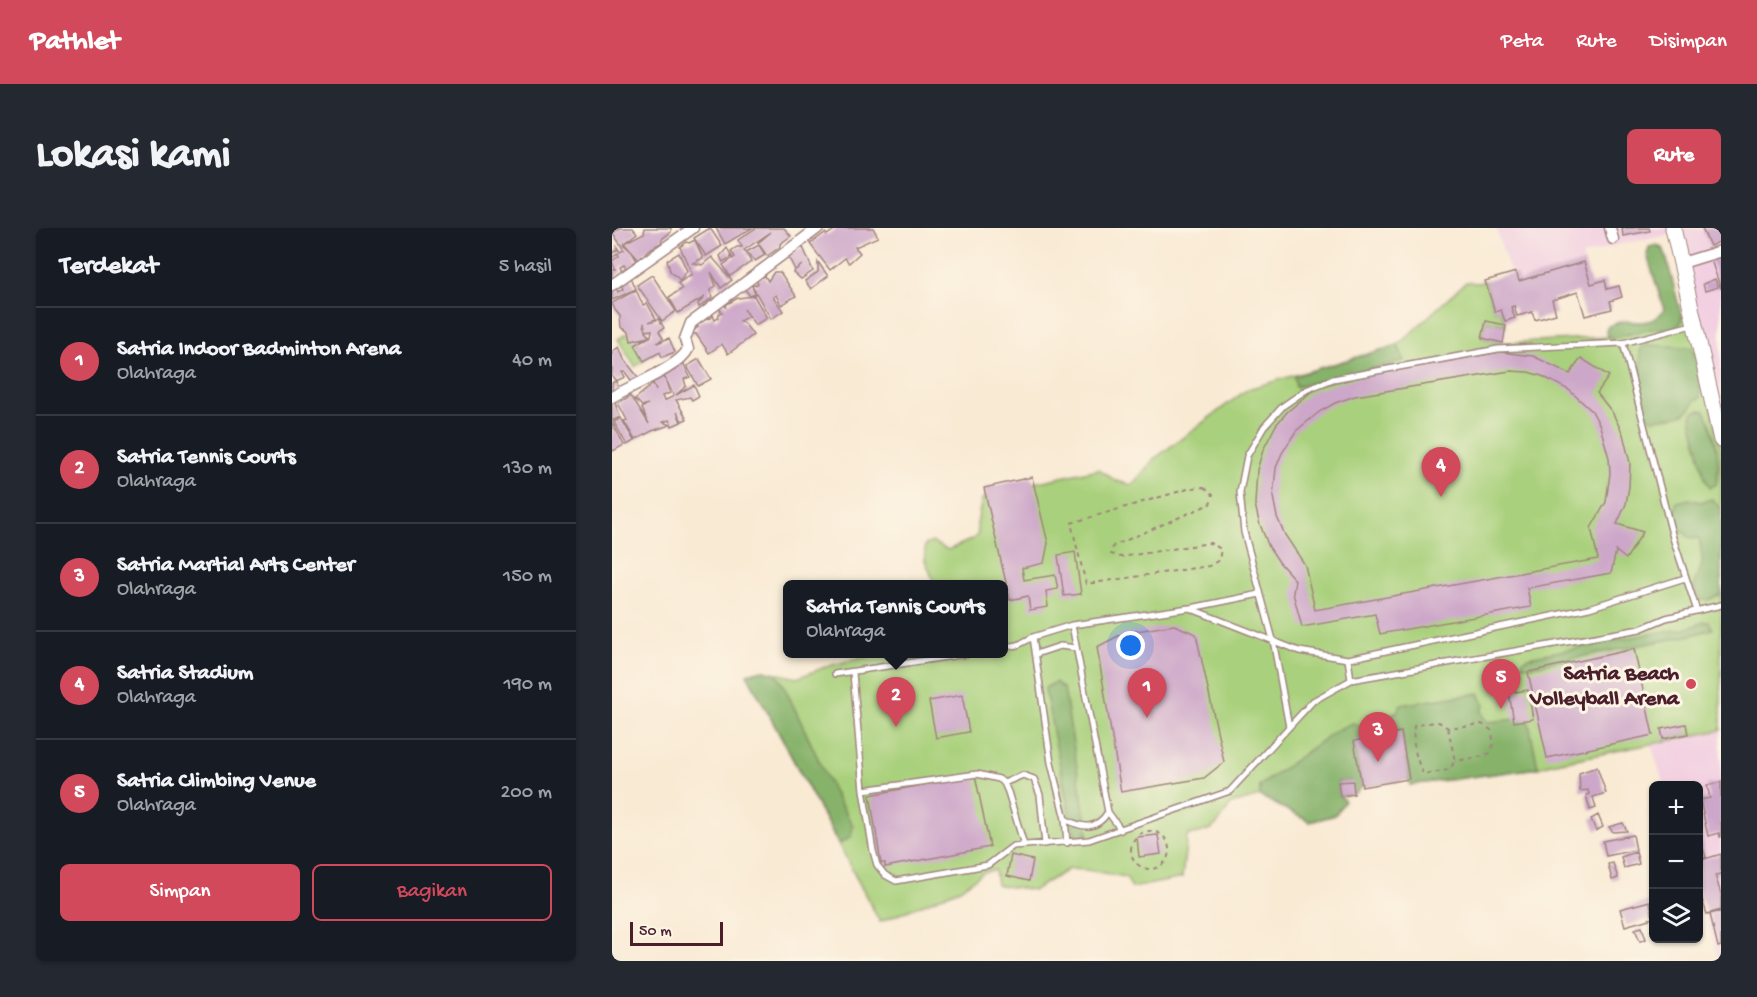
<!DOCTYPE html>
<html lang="id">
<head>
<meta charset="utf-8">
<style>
  body { margin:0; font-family:"Gochi Hand",sans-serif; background:#242831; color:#f1f3f6 }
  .controls { position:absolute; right:18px; bottom:18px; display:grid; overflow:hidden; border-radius:9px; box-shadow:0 2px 4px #0004 }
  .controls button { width:54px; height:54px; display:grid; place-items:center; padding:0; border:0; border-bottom:2px solid #363941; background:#171b24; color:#f1f3f6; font:30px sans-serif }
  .scale { position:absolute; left:18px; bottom:15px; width:93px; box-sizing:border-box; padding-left:6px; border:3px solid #4a1f2b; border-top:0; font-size:16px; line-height:21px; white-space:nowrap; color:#4a1f2b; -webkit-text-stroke:4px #fcf5e5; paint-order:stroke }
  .you { position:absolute; left:519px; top:418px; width:21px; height:21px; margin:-15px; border:4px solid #fff; border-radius:50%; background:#1a73e8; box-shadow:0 0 0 9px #1a73e833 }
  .badge { display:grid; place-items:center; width:39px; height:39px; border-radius:50%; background:#d1495b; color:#fff; font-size:20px; font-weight:700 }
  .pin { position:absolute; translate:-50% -50px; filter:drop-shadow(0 2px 3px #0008) }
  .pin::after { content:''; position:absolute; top:32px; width:21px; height:18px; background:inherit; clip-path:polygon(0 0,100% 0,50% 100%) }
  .popup { position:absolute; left:171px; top:352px; width:225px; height:78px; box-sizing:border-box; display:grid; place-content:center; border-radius:9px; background:#171b24; filter:drop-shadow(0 2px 4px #0005); font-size:20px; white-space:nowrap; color:#9ea1a6 }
  .popup b { font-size:22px; color:#f1f3f6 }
  .popup::after { content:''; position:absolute; left:50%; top:100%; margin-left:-12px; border:12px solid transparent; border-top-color:#171b24 }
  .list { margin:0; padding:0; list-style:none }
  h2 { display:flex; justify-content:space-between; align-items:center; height:78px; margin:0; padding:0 24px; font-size:26px }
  h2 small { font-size:20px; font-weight:400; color:#9ea1a6 }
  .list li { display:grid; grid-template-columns:39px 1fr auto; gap:18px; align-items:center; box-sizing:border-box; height:108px; padding:0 24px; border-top:2px solid #363941 }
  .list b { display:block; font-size:22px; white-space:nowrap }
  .list p { margin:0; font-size:20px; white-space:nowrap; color:#9ea1a6 }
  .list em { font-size:20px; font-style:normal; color:#9ea1a6 }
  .actions { display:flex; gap:12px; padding:18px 24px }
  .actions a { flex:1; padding:14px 0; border:2px solid #d1495b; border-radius:9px; text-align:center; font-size:21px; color:#d1495b }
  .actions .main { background:#d1495b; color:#fff }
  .icon { flex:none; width:33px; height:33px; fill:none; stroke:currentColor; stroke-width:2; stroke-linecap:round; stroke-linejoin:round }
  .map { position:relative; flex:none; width:1109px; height:733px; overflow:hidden; border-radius:9px }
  header { display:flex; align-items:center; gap:36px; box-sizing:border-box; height:84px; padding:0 30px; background:#d1495b; color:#fff }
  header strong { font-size:28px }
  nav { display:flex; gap:33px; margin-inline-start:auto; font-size:21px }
  .intro { display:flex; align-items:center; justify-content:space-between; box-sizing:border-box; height:144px; padding:0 36px }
  h1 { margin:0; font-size:42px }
  .button { padding:15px 27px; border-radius:9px; background:#d1495b; color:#fff; font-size:21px; font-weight:700 }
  main { display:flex; gap:36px; padding:0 36px }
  aside { flex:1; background:#171b24; border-radius:9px; box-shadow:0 2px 4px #0004 }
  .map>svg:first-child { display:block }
</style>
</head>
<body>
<header>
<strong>Pathlet</strong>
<nav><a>Peta</a><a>Rute</a><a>Disimpan</a></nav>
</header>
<div class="intro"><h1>Lokasi kami</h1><a class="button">Rute</a></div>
<main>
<aside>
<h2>Terdekat<small>5 hasil</small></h2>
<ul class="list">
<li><span class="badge">1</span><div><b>Satria Indoor Badminton Arena</b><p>Olahraga</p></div><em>40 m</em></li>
<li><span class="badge">2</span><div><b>Satria Tennis Courts</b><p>Olahraga</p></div><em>130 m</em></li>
<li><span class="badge">3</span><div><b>Satria Martial Arts Center</b><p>Olahraga</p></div><em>150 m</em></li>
<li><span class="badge">4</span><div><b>Satria Stadium</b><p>Olahraga</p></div><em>190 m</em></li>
<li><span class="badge">5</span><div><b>Satria Climbing Venue</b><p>Olahraga</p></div><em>200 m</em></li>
</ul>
<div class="actions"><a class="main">Simpan</a><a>Bagikan</a></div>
</aside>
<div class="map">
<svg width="1109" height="733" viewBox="0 0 1109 733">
  <rect width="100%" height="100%" fill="#fcf5e5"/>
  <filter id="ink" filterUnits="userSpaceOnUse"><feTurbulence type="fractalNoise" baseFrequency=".0167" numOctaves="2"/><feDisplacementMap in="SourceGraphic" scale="12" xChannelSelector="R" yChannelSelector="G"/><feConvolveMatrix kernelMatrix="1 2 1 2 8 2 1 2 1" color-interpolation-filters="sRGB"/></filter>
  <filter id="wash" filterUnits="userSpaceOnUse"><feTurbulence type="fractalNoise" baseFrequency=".008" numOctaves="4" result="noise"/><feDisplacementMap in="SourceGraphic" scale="24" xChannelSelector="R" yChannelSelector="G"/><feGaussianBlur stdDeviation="1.35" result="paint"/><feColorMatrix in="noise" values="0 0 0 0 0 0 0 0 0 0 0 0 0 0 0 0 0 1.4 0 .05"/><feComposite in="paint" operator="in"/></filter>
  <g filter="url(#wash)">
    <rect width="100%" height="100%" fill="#f9ead4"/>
    <path fill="#f2cfe1" d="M884 0H1109V221L1061 6 1009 16 970 28 972 34 907 53 904 44 897 41Z
      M1109 502V733H1107L1087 667 1086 558 1052 557 1039 516Z"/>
    <path fill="#a9d07b" stroke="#7a7853" stroke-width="1.5" d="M873 53 883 83 889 82 894 97 874 93 870 110 891 115 996 109 1063 92 1078 85 1109 221V502L939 536 926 540 798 557 797 551 750 559 742 566 728 568 731 574 723 587 698 594 648 568 619 576C603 600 604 603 575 607L570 650 520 660 514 649 475 642 457 641 422 662 385 657 383 642 372 644 348 661 268 694 135 446 151 442 185 450 213 439 263 426H392V356H323L313 332V317L320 314 336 322 361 311 366 306 365 296 370 271 380 264 395 265 422 255 487 241 504 253 520 257 542 231 636 161 786 117 854 54 866 55Z
      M19 103 36 130 23 139 6 111Z"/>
    <path fill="#86b26b" stroke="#68684b" stroke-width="1.5" d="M1045 17 1051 20 1054 28 1070 90 1068 96 1062 100 1040 101 1002 110 996 109 994 103 996 98C1002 96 1010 92 1016 93 1030 95 1044 95 1052 81L1035 27 1037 19Z
      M786 117 792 133 684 159 682 148Z
      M1036 117 1075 119 1080 120C1088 135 1088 153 1088 170L1083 172C1075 192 1060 188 1041 191 1025 184 1029 152 1029 138 1029 131 1027 126 1029 119Z
      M1087 182 1093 183C1104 205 1109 234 1104 257L1098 259 1093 251 1079 189 1081 184Z
      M1077 271 1088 274 1100 271 1106 277 1109 285V366L1096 372H1088C1074 356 1089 347 1090 335 1091 328 1088 317 1087 310H1078L1063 296V281L1065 274Z
      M1092 394H1097L1101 401 1080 407 921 438 910 437 911 432 917 429 1036 406 1073 401Z
      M151 442 164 445 172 458 224 569 241 598 239 609 227 616 135 446Z
      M444 454 452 461 476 606 470 609 465 608 460 599 434 467 433 460Z
      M867 465 872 477 869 483 872 490 876 494 916 490 926 540 798 557 789 504 786 501 778 499 781 485 786 483 788 477Z
      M740 495C749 497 754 500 756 510L742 513 750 559 742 566 740 553 726 554 728 568 733 573 723 587 698 594 648 568V558L723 503Z"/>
    <g id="blocks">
      <path fill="#cda7c9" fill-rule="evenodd" d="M8 0H21L25 5 12 15 32 5 33 0H59V4L50 11 49 15 36 22 27 32 18 22 12 15 11 16 20 24 27 37 15 41 12 37 8 39 10 44 0 51V43L3 41 0 33 7 28 6 25 0 30V25L5 22V19L8 24 12 22 1 5Z
        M98 0 110 18 94 28 82 10Z
        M104 0H140L113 16Z
        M144 0H172L179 8 168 16V19L155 28 146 15 159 4 132 22 134 24 147 17 153 27 143 33 134 24 139 34 118 48 111 37 123 29 119 23 125 19H130L126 12Z
        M225 0H261L266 9 243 19 248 25 237 35 233 30 218 42 198 16 213 5 215 7Z
        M1010 0H1037L1038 3 1011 8Z
        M1090 0H1109V13L1098 18Z
        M83 12 91 30 81 35 90 37 100 29 120 52 109 60 99 44 104 58 98 62 100 70 87 79 86 76 93 69 66 85 57 69 70 61 66 55 80 46 68 19 74 14 77 15Z
        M191 19 201 43 189 51 181 44 190 37 183 42 175 26Z
        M115 20 120 29 111 34 108 28Z
        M67 25 75 43 68 52 58 43 55 32Z
        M1109 29V61L1099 32Z
        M206 34 216 48 199 61 193 53 206 44Z
        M972 34 979 56 993 52 995 61 1007 58 1010 69 998 73 1000 81 973 88 966 64 940 72 944 86 923 92 920 84 905 88 902 78 899 79 903 90 893 93 889 82 883 84 873 53 904 44 907 53Z
        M162 44H168L184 68 169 77 164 67 161 69 171 83 159 91 140 58 143 66 138 68 132 60 139 54 140 58 146 56 144 51 153 48 156 53Z
        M40 47 64 83 50 93 25 57Z
        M19 49 24 61 0 72V61L4 60 6 64 11 61 8 54Z
        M1103 51 1106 59 1093 63 1091 56Z
        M24 62 31 77 35 75 44 91 37 94 47 91 52 100 47 103 51 110 45 115 57 110 63 124 50 129 48 124 32 133 23 117 39 108 40 102 34 103 32 95V97L35 105 38 109 19 113 17 104 9 99 8 88 3 82 0 75Z
        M142 68 155 90 143 97 132 81 136 88 128 93 133 96 141 107 116 126 110 116 97 125 84 106H78L86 99 82 95 99 90 101 87 103 92 106 90 107 86 110 84 105 78 110 74 114 79 115 76 126 70Z
        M874 93 894 97 891 115 870 110Z
        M7 119 12 131 26 149 19 152 13 144H10L13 149 4 153 7 161 0 164V155L4 153 0 148V124Z
        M888 124 921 128 958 146 969 130 997 148 985 165 1000 184 1011 206 1018 235 1017 259 1014 276 1005 296 1031 304 1014 331 1004 323 999 345 915 360 919 379 768 406 763 386 690 399 681 365 683 352 667 334 657 319 647 294 643 276 645 242 651 222 664 197 675 184 699 164 718 157 750 148ZM898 143 916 144 930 148 957 162 980 183 988 198 997 230 998 245 994 274 979 300 986 331 703 382 693 337 673 307 665 289 661 269 664 240 670 225 684 203 707 184 723 175 743 168Z
        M87 131 99 151 86 158 75 138Z
        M70 132 78 149 72 151 74 158 64 167 82 157 87 168 80 172 78 169 64 172 75 191 70 193 65 184 69 194 60 198 57 192 51 194 58 197 40 203 23 212 12 193 15 192 6 175 19 167 37 196 30 180 36 176 30 178 23 171 41 156 44 163 39 150 60 138 63 143 62 136ZM52 148 62 168 52 173 50 168 58 165Z
        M2 172 8 189 0 193V173Z
        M9 190 22 213 15 217 2 194Z
        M0 194 12 217 1 223 0 220Z
        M420 249 436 315 432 335 410 340 412 352 443 347 446 361 434 363 436 379 418 382 416 368 398 372 372 260Z
        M463 324 469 366 452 368 446 327Z
        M562 397 584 406 612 534 592 550 509 564 485 419 512 405Z
        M1022 421 1041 507 935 530 916 444Z
        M916 462 921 491 902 494 897 465Z
        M350 467 357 504 324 510 317 473Z
        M1074 496 1076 506 1051 511 1049 501Z
        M789 504 797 551 750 559 742 513Z
        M985 539 994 565 981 569 984 580 978 582 974 567 977 566 976 562 968 563 967 545Z
        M363 547 378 619 273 639V635H269L258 567Z
        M741 553 742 566 728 568 726 554Z
        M1109 554V609H1108L1107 605 1096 608 1088 572 1098 570 1095 557Z
        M986 587 991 599 984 603 979 591Z
        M1011 595 1015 603 1001 604 997 599Z
        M1086 606 1094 629 1086 632Z
        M546 607 549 626 527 629 525 609Z
        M1021 607 1024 622 994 628 991 613Z
        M1024 624 1027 636 1012 640 1009 629Z
        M1109 626V646L1103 647 1109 666V682L1095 686 1086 660V633Z
        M399 627 421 632 417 653 395 648Z
        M1001 635 1006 650 1000 652 996 636Z
        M1038 673 1041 690 1013 698 1008 681Z
        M1109 683V718L1106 719 1098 686Z
        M1030 699 1034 711 1028 713 1023 701Z"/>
    </g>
  </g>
  <g filter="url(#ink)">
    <use href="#blocks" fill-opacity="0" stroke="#a28480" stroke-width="1.5"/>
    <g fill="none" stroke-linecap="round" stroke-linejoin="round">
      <defs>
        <path id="lane" d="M1011 115 1061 310 1085 383
          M579 380 648 366
          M460 397 496 584 509 602
          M421 409 439 535 453 591 455 615
          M392 419 406 417 421 409 460 397 577 380 687 423 736 431 977 380 1073 350
          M424 426 448 418 464 420
          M736 431 739 452
          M241 445 251 562 261 623 265 637 273 647 284 653 376 637 401 618 477 612 618 563 701 473 739 452 1028 401 1054 390 1109 377
          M223 446 354 426
          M677 499 661 412 632 304 628 264 635 228 652 199 671 178 694 162 721 151 886 121 1011 115 1080 97
          M392 555 411 547 422 551 428 567 433 616
          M251 562 365 546 387 551 392 555 396 564 412 617
          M453 591C470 600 484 603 496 584"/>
        <path id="street" d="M998 0 1001 11
          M1070 35 1109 23
          M0 57 81 0
          M0 169C18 158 68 139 76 121L73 111 79 95 206 0"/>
        <path id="secondary" d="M1061 0 1109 212"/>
      </defs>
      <use href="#lane" stroke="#a28480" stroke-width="8"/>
      <use href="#street" stroke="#a28480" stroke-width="13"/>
      <use href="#secondary" stroke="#a28480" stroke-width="17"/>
      <path stroke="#a28480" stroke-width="2" stroke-dasharray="4.5 4.5" stroke-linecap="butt" d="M592 259 601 266 598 276 501 318 499 326 509 329 598 315 609 321 607 332 597 338 474 356 459 295 579 260Z
        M836 500 843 533 837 542 811 546C804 531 800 515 802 498L815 495 827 494 836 500 870 496 879 502 882 515 878 525 868 529 843 533
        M519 622a19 19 0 1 1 38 0a19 19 0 1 1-38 0Z"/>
      <use href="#lane" stroke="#fff" stroke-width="5"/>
      <use href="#street" stroke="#fff" stroke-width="10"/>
      <use href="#secondary" stroke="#fff" stroke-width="15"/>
    </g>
  </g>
  <circle fill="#d1495b" stroke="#fcf5e5" stroke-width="2" cx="1079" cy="456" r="6"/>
  <g text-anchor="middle" stroke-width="6" stroke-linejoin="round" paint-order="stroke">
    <g font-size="22" font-weight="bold" fill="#4a1f2b" stroke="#fcf5e5" text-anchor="end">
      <text x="1067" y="451">Satria Beach<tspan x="1067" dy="25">Volleyball Arena</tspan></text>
    </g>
  </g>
</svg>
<div class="controls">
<button>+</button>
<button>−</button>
<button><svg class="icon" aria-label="layers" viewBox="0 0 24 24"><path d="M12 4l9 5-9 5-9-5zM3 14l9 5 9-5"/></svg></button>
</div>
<div class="scale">50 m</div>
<div class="you"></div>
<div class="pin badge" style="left:535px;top:490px">1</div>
<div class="pin badge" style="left:284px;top:499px">2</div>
<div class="popup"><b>Satria Tennis Courts</b>Olahraga</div>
<div class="pin badge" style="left:766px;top:534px">3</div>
<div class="pin badge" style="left:829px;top:269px">4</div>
<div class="pin badge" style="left:889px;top:481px">5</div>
</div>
</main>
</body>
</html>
